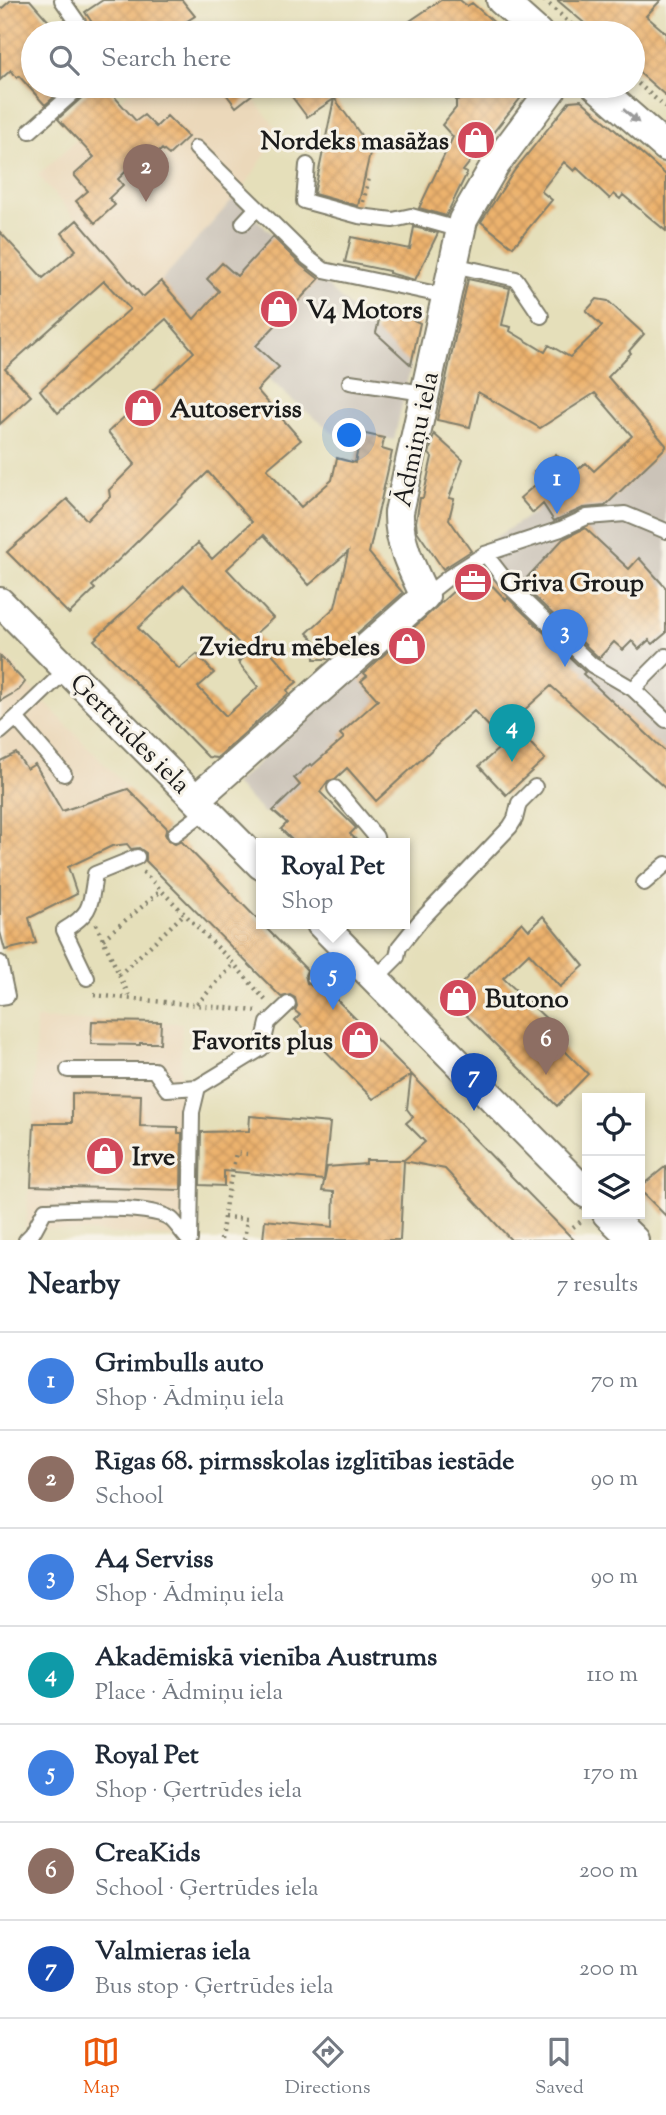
<!DOCTYPE html>
<html lang="en">
<head>
<meta charset="utf-8">
<style>
  body { margin:0; font-family:"Sorts Mill Goudy",serif; background:#f2f2f3; color:#1f2937 }
  .controls { position:absolute; right:21px; bottom:21px; display:grid; overflow:hidden; border-radius:0px; box-shadow:0 4px 10px #0003 }
  .controls button { width:63px; height:63px; display:grid; place-items:center; padding:0; border:0; border-bottom:2px solid #e0e1e3; background:#fff; color:#1f2937; font:35px sans-serif }
  .you { position:absolute; left:350px; top:436px; width:24px; height:24px; margin:-18px; border:5px solid #fff; border-radius:50%; background:#1a73e8; box-shadow:0 0 0 10px #1a73e833 }
  .badge { display:grid; place-items:center; width:46px; height:46px; border-radius:50%; background:#ea580c; color:#fff; font-size:23px; font-weight:700 }
  .pin { position:absolute; translate:-50% -58px; filter:drop-shadow(0 2px 4px #0008) }
  .pin::after { content:''; position:absolute; top:37px; width:24px; height:21px; background:inherit; clip-path:polygon(0 0,100% 0,50% 100%) }
  .popup { position:absolute; left:256px; top:838px; width:154px; height:91px; box-sizing:border-box; display:grid; place-content:center; border-radius:0px; background:#fff; filter:drop-shadow(0 2px 5px #0005); font-size:23px; white-space:nowrap; color:#747a83 }
  .popup b { font-size:26px; color:#1f2937 }
  .popup::after { content:''; position:absolute; left:50%; top:100%; margin-left:-14px; border:14px solid transparent; border-top-color:#fff }
  .list { margin:0; padding:0; list-style:none }
  h2 { display:flex; justify-content:space-between; align-items:center; height:91px; margin:0; padding:0 28px; font-size:30px }
  h2 small { font-size:23px; font-weight:400; color:#747a83 }
  .list li { display:grid; grid-template-columns:46px 1fr auto; gap:21px; align-items:center; box-sizing:border-box; height:98px; padding:0 28px; border-top:2px solid #e0e1e3 }
  .list b { display:block; font-size:26px; white-space:nowrap }
  .list p { margin:0; font-size:23px; white-space:nowrap; color:#747a83 }
  .list em { font-size:23px; font-style:normal; color:#747a83 }
  .icon { flex:none; width:38px; height:38px; fill:none; stroke:currentColor; stroke-width:2; stroke-linecap:round; stroke-linejoin:round }
  .map { position:relative; flex:none; width:666px; height:1240px; overflow:hidden }
  .search { position:absolute; background:#fff; box-shadow:0 4px 10px #0003; left:21px; right:21px; top:21px; height:77px; display:flex; align-items:center; gap:18px; box-sizing:border-box; padding:0 24px; border-radius:38px; color:#747a83; font-size:26px }
  .sheet { height:777px; background:#fff }
  nav { display:flex; justify-content:space-around; align-items:center; box-sizing:border-box; height:98px; border-top:2px solid #e0e1e3; background:#fff; font-size:19px; color:#747a83 }
  nav a { display:grid; justify-items:center; gap:4px }
  nav .on { color:#ea580c }
  .map>svg:first-child { display:block }
</style>
</head>
<body>
<div class="map">
<svg width="666" height="1240" viewBox="0 0 666 1240">
  <defs>
    <pattern id="building-cross-hatch" width="8" height="8" patternUnits="userSpaceOnUse" patternTransform="scale(1.75)"><rect width="8" height="8" fill="#ecb26d"/><path d="M0 0l8 8M0 8l8-8" fill="none" stroke="#ca985e"/></pattern>
  </defs>
  <rect width="100%" height="100%" fill="#f7f3e8"/>
  <filter id="ink" filterUnits="userSpaceOnUse"><feTurbulence type="fractalNoise" baseFrequency=".0143" numOctaves="2"/><feDisplacementMap in="SourceGraphic" scale="14" xChannelSelector="R" yChannelSelector="G"/><feConvolveMatrix kernelMatrix="1 2 1 2 8 2 1 2 1" color-interpolation-filters="sRGB"/></filter>
  <filter id="wash" filterUnits="userSpaceOnUse"><feTurbulence type="fractalNoise" baseFrequency=".00686" numOctaves="4" result="noise"/><feDisplacementMap in="SourceGraphic" scale="28" xChannelSelector="R" yChannelSelector="G"/><feGaussianBlur stdDeviation="1.57" result="paint"/><feColorMatrix in="noise" values="0 0 0 0 0 0 0 0 0 0 0 0 0 0 0 0 0 1.4 0 .05"/><feComposite in="paint" operator="in"/></filter>
  <g filter="url(#wash)">
    <rect width="100%" height="100%" fill="#e5dfba"/>
    <path fill="#ebd8ba" d="M135 86H244L279 132 247 183 161 281 143 298 38 175Z
      M0 651 19 670 17 673 25 682 152 813 0 867Z
      M36 1019 182 1023 177 1190 183 1198 182 1238 26 1228 28 1194 31 1186Z"/>
    <path fill="#cbc3b8" d="M234 198 411 365 394 440 361 433 343 440 293 401 236 347 227 357 161 281Z
      M666 432V789L493 631 347 768 329 784 327 783 286 824 275 812 264 813 234 784 457 589 444 571 533 513 555 494 658 435 661 438Z"/>
    <g id="blocks">
      <path fill="url(#building-cross-hatch)" fill-rule="evenodd" d="M11 0H30L59 33H33V86H67L45 105 19 76 17 78 11 70 0 80V10Z
        M103 0H182L195 16 168 33H99L85 12Z
        M441 0H460L467 6 472 3 506 33H392Z
        M557 0H661L646 16 666 33V96L633 67V33H596Z
        M90 86H105L136 121 144 115 156 127 167 116 188 137 169 155 162 149 149 162 143 155 118 179 123 185 109 198 115 205 95 223 76 201 88 191 74 175 94 157 58 119 87 93Z
        M220 86H263L236 107Z
        M284 86H355L335 99 371 149 358 206 314 194 334 99 307 117Z
        M474 86H530L463 171 467 173 446 216 419 208 453 137 442 125 456 108V100L464 99Z
        M581 100 666 175V231L623 195 620 199 614 194 610 199 577 168 574 171 564 162 541 191 552 200 513 247 481 222 514 171 570 101Z
        M77 220 143 297 161 281 194 319 219 291 207 279 222 263 237 276 273 237 301 265 319 279 256 346 279 367 257 390 301 440 267 469 301 507 332 480 337 458 355 463 361 433 384 438 382 449 392 452 369 553 403 593 328 659H314L315 641 307 633 335 607 348 552 309 585 264 535 227 569 273 618 255 634 297 682 287 690 289 693 217 758 208 757 94 640 198 543 212 559 252 522 208 472 92 586 95 589 69 614 7 552 67 499 87 520 110 497 109 490 135 464 108 432 194 352 166 319 58 413 40 390 130 309 104 281 5 369 31 396 0 424V232L43 278 76 250 62 233ZM184 585 249 654 238 662 258 687 226 716 198 687 214 673 197 654 179 669 138 628Z
        M414 227 438 233 415 280 389 273V271L345 262 351 237 410 249Z
        M468 279 510 288 502 325 511 327 510 331 545 352 549 345 570 357 602 326 586 311 597 299 608 301 644 334 629 351 631 353 608 377 666 445V447L605 506 583 508 554 521 543 504 533 513 520 498 542 479 534 471 556 454 572 474 586 463 594 471 632 436 595 393 540 428 478 392 470 427 437 420Z
        M381 311 410 318 420 323 411 365 376 333Z
        M434 434 463 460 449 498 454 499 449 519 471 551 443 569 417 531 416 522 420 498H423L432 457 429 454Z
        M585 528 629 569 639 558 666 588V633L653 644 649 640 639 649 632 641 623 650 614 642 599 658 521 584 563 539Z
        M468 576 486 579 506 600 508 598 585 672 583 674 666 752V789L551 686 511 722 545 759 506 795 479 766 505 743 474 711 376 801 347 768 335 779 328 781 320 792 356 828 350 834 361 844H296L281 829 287 823 273 811 300 785 294 778 310 764 312 766 344 738 340 734 378 700 361 681 367 676 364 673 457 588 454 585Z
        M0 656 25 682 19 690 0 701Z
        M16 753 27 769 35 764 62 811 128 789 167 828 165 834 168 840 175 844 181 841 307 970 305 975 307 983 312 986 321 984 412 1075 574 1240H511L445 1169 404 1161 400 1240H263L265 1220 333 1227 334 1192 322 1191 327 1167 366 1164V1160H404L425 1142 406 1123 413 1117 407 1109 411 1075 373 1099 295 1020 300 1015 295 1011 297 1006 295 998 290 995 281 997 146 861V853L139 848 131 849 127 844 112 846 68 867 77 894 29 918 36 943 5 950 0 932V761Z
        M543 916 584 966 560 987 529 953 503 978 553 1025 545 1031 588 1074 557 1106 448 997 522 922 529 930Z
        M92 1021 161 1022 160 1043H140V1045L91 1044Z
        M72 1093 141 1095 140 1126 178 1127V1133H182L181 1190 31 1186 34 1123H72Z
        M250 1116 330 1123 324 1180 224 1171V1186L200 1185 201 1132 249 1131Z
        M666 1166V1216L640 1190V1187Z"/>
    </g>
  </g>
  <g filter="url(#ink)">
    <use href="#blocks" fill-opacity="0" stroke="#807e6b" stroke-width="2"/>
    <g fill="none" stroke-linecap="round" stroke-linejoin="round">
      <defs>
        <path id="lane" d="M62 0 85 33
          M30 131 81 86
          M196 148 308 258 324 270 446 296
          M307 165 304 201 359 216 393 220 411 216 461 230
          M243 223 257 208
          M453 265 516 279 541 316
          M350 382 424 393
          M485 554 513 590 592 665 633 689 666 720
          M425 596 449 577 485 554 561 529 587 517 625 514 666 531
          M633 689 666 656
          M16 718 64 774
          M0 732 16 718 67 669
          M335 788 376 837 377 844
          M175 834 207 810
          M644 883 666 864
          M0 963 7 996 0 997
          M314 977 344 947
          M87 978 64 930C93 912 90 905 95 874L137 857
          M376 978 397 957 399 947 420 921 510 827 515 819 519 803 535 787
          M68 1070H154L167 1089 198 1087
          M26 1240 32 1234 45 1210C72 1209 151 1204 171 1219 177 1224 183 1234 189 1240
          M190 1240 192 1112 198 1087 262 1048 268 1023 288 1004"/>
        <path id="street" d="M501 0 538 33
          M596 86 666 147
          M0 602 261 865
          M196 799 425 596C412 569 398 542 399 512L463 220 495 165 554 86
          M321 924 587 1194
          M607 1214 634 1240"/>
      </defs>
      <use href="#lane" stroke="#807e6b" stroke-width="18"/>
      <use href="#street" stroke="#807e6b" stroke-width="32"/>
      <path stroke="#807e6b" stroke-width="4.5" stroke-dasharray="2 5" stroke-linecap="butt" d="M544 0 581 33
        M633 79 666 108
        M363 202 369 178 364 177
        M143 872 234 964 267 1002
        M96 924 130 998
        M103 939 162 890
        M119 975 185 913
        M94 995 256 1011
        M197 1004 234 964
        M224 1217 247 1219 244 1240
        M573 1227 584 1219
        M221 1240 226 1202 236 1153 247 1154"/>
      <use href="#lane" stroke="#fff" stroke-width="14"/>
      <use href="#street" stroke="#fff" stroke-width="28"/>
    </g>
    <defs><path id="oneway-solid" d="M-6-.8H1V-3.2L6.5 0L1 3.2V.8H-6Z" transform="scale(1.75)"/></defs>
    <use fill="#999" href="#oneway-solid" transform="translate(631 116) rotate(41)"/>
  </g>
  <defs>
    <symbol id="shop-disc" viewBox="-11 -11 22 22"><circle r="9.5" fill="#d1495b" stroke="#f7f3e8"/><path d="M-5-2.5h2.3a2.7 3.5 0 0 1 5.4 0H5L5.5 6h-11ZM-1.5-2.5h3a1.5 2.3 0 0 0-3 0Z" fill="#fff"/></symbol>
    <symbol id="office-disc" viewBox="-11 -11 22 22"><circle r="9.5" fill="#d1495b" stroke="#f7f3e8"/><path d="M-6-3h4V-5.5h4V-3h4V5H-6ZM-1-4.5V-3h2v-1.5ZM-6 0V1H6V0Z" fill="#fff"/></symbol>
  </defs>
  <g fill-rule="evenodd">
    <use href="#shop-disc" x="454" y="118" width="44" height="44"/>
    <use href="#shop-disc" x="257" y="287" width="44" height="44"/>
    <use href="#shop-disc" x="121" y="386" width="44" height="44"/>
    <use href="#office-disc" x="451" y="560" width="44" height="44"/>
    <use href="#shop-disc" x="385" y="624" width="44" height="44"/>
    <use href="#shop-disc" x="436" y="976" width="44" height="44"/>
    <use href="#shop-disc" x="338" y="1018" width="44" height="44"/>
    <use href="#shop-disc" x="83" y="1134" width="44" height="44"/>
  </g>
  <g text-anchor="middle" stroke-width="6" stroke-linejoin="round" paint-order="stroke">
    <g font-size="26" font-weight="bold" fill="#1c1c1c" stroke="#f7f3e8" text-anchor="start">
      <text x="449" y="149" text-anchor="end">Nordeks masāžas</text>
      <text x="306" y="318">V4 Motors</text>
      <text x="170" y="417">Autoserviss</text>
      <text x="500" y="591">Griva Group</text>
      <text x="380" y="655" text-anchor="end">Zviedru mēbeles</text>
      <text x="485" y="1007">Butono</text>
      <text x="333" y="1049" text-anchor="end">Favorīts plus</text>
      <text x="132" y="1165">Irve</text>
    </g>
    <g font-size="26" fill="#1c1c1c" stroke="#f7f3e8">
      <text transform="translate(415 439) rotate(-78)" y="9">Ādmiņu iela</text>
      <text transform="translate(131 733) rotate(45)" y="9">Ģertrūdes iela</text>
    </g>
  </g>
</svg>
<div class="controls">
<button><svg class="icon" aria-label="locate" viewBox="0 0 24 24"><circle cx="12" cy="12" r="6"/><path d="M12 2v4M12 18v4M2 12h4M18 12h4"/></svg></button>
<button><svg class="icon" aria-label="layers" viewBox="0 0 24 24"><path d="M12 4l9 5-9 5-9-5zM3 14l9 5 9-5"/></svg></button>
</div>
<div class="you"></div>
<div class="pin badge" style="left:557px;top:514px;background:#3f7fe0">1</div>
<div class="pin badge" style="left:146px;top:202px;background:#8d6e63">2</div>
<div class="pin badge" style="left:565px;top:667px;background:#3f7fe0">3</div>
<div class="pin badge" style="left:512px;top:762px;background:#0f9aa8">4</div>
<div class="pin badge" style="left:333px;top:1010px;background:#3f7fe0">5</div>
<div class="popup"><b>Royal Pet</b>Shop</div>
<div class="pin badge" style="left:546px;top:1075px;background:#8d6e63">6</div>
<div class="pin badge" style="left:474px;top:1111px;background:#1a4fb4">7</div>
<div class="search"><svg class="icon" aria-label="search" viewBox="0 0 24 24"><circle cx="10" cy="10" r="6"/><path d="M15 15l6 6"/></svg>Search here</div>
</div>
<section class="sheet">
<h2>Nearby<small>7 results</small></h2>
<ul class="list">
<li><span class="badge" style="background:#3f7fe0">1</span><div><b>Grimbulls auto</b><p>Shop · Ādmiņu iela</p></div><em>70 m</em></li>
<li><span class="badge" style="background:#8d6e63">2</span><div><b>Rīgas 68. pirmsskolas izglītības iestāde</b><p>School</p></div><em>90 m</em></li>
<li><span class="badge" style="background:#3f7fe0">3</span><div><b>A4 Serviss</b><p>Shop · Ādmiņu iela</p></div><em>90 m</em></li>
<li><span class="badge" style="background:#0f9aa8">4</span><div><b>Akadēmiskā vienība Austrums</b><p>Place · Ādmiņu iela</p></div><em>110 m</em></li>
<li><span class="badge" style="background:#3f7fe0">5</span><div><b>Royal Pet</b><p>Shop · Ģertrūdes iela</p></div><em>170 m</em></li>
<li><span class="badge" style="background:#8d6e63">6</span><div><b>CreaKids</b><p>School · Ģertrūdes iela</p></div><em>200 m</em></li>
<li><span class="badge" style="background:#1a4fb4">7</span><div><b>Valmieras iela</b><p>Bus stop · Ģertrūdes iela</p></div><em>200 m</em></li>
</ul>
</section>
<nav>
<a class="on"><svg class="icon" aria-label="map" viewBox="0 0 24 24"><path d="M3 6l6-2 6 2 6-2v14l-6 2-6-2-6 2zM9 4v14M15 6v14"/></svg>Map</a>
<a><svg class="icon" aria-label="directions" viewBox="0 0 24 24"><path d="M12 3l9 9-9 9-9-9zM9 14v-3h6M13 9l2 2-2 2"/></svg>Directions</a>
<a><svg class="icon" aria-label="saved" viewBox="0 0 24 24"><path d="M7 4h10v16l-5-4-5 4z"/></svg>Saved</a>
</nav>
</body>
</html>
